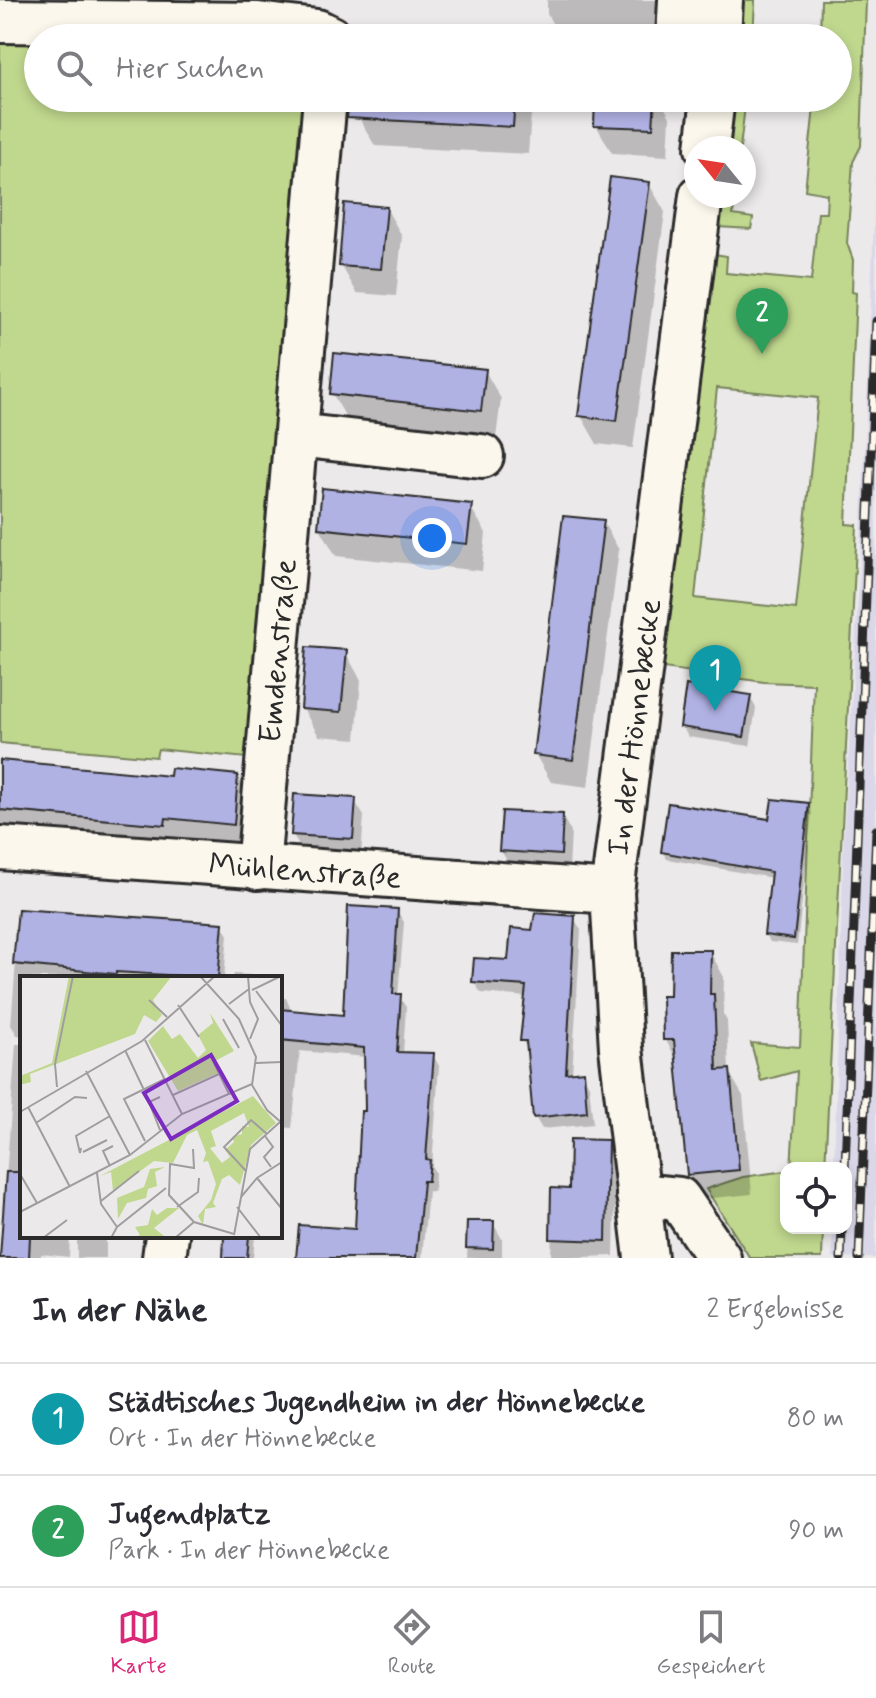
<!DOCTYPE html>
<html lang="de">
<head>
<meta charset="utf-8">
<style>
  body { margin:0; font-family:Mynerve,sans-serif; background:#f2f2f3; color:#2b2b33 }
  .controls { position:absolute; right:24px; bottom:24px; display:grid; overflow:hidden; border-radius:16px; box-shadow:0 4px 12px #0003 }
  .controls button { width:72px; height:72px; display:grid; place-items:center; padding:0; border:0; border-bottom:2px solid #e1e1e2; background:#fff; color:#2b2b33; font:40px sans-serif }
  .compass { position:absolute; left:684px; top:136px; width:72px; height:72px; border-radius:50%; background:#fff; box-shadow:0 4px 12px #0003; rotate:300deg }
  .you { position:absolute; left:432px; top:538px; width:28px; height:28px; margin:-20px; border:6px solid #fff; border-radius:50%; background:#1a73e8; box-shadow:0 0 0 12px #1a73e833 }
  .badge { display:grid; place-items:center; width:52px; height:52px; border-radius:50%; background:#db2777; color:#fff; font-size:26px; font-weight:700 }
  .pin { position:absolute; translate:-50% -66px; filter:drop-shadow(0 2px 4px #0008) }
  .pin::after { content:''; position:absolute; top:42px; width:28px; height:24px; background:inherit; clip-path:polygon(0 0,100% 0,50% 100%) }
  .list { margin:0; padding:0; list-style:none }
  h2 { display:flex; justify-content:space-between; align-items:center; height:104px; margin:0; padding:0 32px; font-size:34px }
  h2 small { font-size:26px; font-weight:400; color:#7c7c81 }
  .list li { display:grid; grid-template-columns:52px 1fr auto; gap:24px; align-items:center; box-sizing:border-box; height:112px; padding:0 32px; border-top:2px solid #e1e1e2 }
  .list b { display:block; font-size:30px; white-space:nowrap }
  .list p { margin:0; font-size:26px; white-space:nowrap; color:#7c7c81 }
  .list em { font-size:26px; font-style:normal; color:#7c7c81 }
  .icon { flex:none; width:44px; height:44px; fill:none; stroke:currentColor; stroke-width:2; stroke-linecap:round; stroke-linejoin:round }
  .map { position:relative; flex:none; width:876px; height:1258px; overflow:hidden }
  .search { position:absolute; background:#fff; box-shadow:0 4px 12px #0003; left:24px; right:24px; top:24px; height:88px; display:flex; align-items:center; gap:20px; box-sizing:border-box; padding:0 28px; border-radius:44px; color:#7c7c81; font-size:30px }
  .sheet { height:328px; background:#fff }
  nav { display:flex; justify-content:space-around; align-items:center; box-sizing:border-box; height:112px; border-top:2px solid #e1e1e2; background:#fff; font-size:22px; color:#7c7c81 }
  nav a { display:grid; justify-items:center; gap:4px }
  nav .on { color:#db2777 }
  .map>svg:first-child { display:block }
</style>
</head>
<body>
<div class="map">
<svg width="876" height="1258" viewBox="0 0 876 1258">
  <rect width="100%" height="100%" fill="#ece9ea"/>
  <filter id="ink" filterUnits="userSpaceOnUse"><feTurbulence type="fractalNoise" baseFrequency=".0125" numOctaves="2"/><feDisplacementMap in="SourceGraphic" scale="16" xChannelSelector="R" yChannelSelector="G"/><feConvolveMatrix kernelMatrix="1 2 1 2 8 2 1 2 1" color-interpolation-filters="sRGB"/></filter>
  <g filter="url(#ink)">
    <path fill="#dad8e8" d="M876 169V1231L875 1258H832L833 1228H846V1168H834L844 829 861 546Z"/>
    <path fill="#c0d88e" stroke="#76825c" stroke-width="2" fill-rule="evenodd" d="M740 0H755L753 38H739Z
      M821 0H866L861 146 853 162 847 243 853 260 852 292 856 293 846 524 857 525 825 1168H791L797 1071 761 1081 751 1043 800 1047 814 684 764 682 663 668 714 254 727 256 726 273 811 281 818 213H826L827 194 805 190 815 98H838V38H820ZM717 388 818 398 796 609 695 598Z
      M0 33 38 38V98H316L256 759 158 749 156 757 0 743Z
      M732 98H746L740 148H726Z
      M721 196H735L733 215 753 218 751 229 718 227Z
      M786 1171V1228H823L822 1258H750L706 1189 743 1177Z"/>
    <path fill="#0003" d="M547 0H673L664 32 556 30 547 14Z
      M360 98H522L531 114 528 154 375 146 359 118Z
      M597 98H659L670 117 668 156 612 153 596 125Z
      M649 184 665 212 633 448 597 444 581 416Z
      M386 208 402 236 396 296 357 293 341 265Z
      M485 371 501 399 496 438 348 421 332 393Z
      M470 506 486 533 482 571 336 556 320 528Z
      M603 522 619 550 588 787 551 782 535 754Z
      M345 652 361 680 356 739 319 736 303 709Z
      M750 697 756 708 750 746 688 737 682 726Z
      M0 764 172 778 237 776 249 797 245 845 177 838 176 846 0 829Z
      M354 800 364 816 361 855 302 851 293 835Z
      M808 805 812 812 797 945 770 942 766 935 772 878 667 859 663 852 771 821Z
      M562 816 571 832 569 870 511 867 501 851Z
      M20 911 222 925 228 935 224 978H22V1036L17 1035 11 1025Z
      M397 911 404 922 398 996 406 1007 403 1054 433 1055 439 1066 432 1167 435 1172 434 1192 428 1191 422 1258H298L357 1232 367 1113 366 1057 300 1051 292 1128 280 1127V998H286L292 1012 345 1017Z
      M574 918 581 930 572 1074H583L589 1085 593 1124 542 1129 535 1117 529 1052 522 1040 527 997 481 993 474 982 510 962 534 932Z
      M710 952 724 977 723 1014 727 1021 729 1072 743 1096 752 1194 703 1199 689 1174 678 1061 665 1039Z
      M234 974 268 976 269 978H233Z
      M16 1044H22V1236H70L69 1257 41 1254V1258H0Z
      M607 1142 616 1158 614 1256 551 1258 553 1191H571Z
      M469 1223H493L502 1239V1258H467Z
      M77 1236H106V1258H77Z
      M206 1236H255L253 1258H225L226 1239Z"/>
    <path fill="#b1b2e4" stroke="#2b2b2b" stroke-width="2" d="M349 98H515L513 127 347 118Z
      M595 98H655L653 128 594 126Z
      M610 177 650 182 617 421 578 416Z
      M344 203 387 207 381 269 339 266Z
      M334 353 486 369 481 411 330 394Z
      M322 488 472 504 467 544 318 528Z
      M563 516 604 520 573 760 533 755Z
      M306 647 347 650 341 712 301 709Z
      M686 685 751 695 744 737 680 727Z
      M0 760 170 776 171 768 238 775 234 825 166 818 165 825 0 810Z
      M294 794 356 798 353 839 291 835Z
      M772 799 809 803 794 939 764 935 771 872 661 852 668 803 769 819Z
      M502 811 563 814 561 855 499 851Z
      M348 906 398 909 393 994H401L397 1052 434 1053 426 1159 430 1160 428 1181H423L416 1258H296L299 1225 355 1229 361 1111H365L364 1048 280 1040V1009L343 1015Z
      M18 909 223 923 218 978 116 972V974L13 964Z
      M535 913 575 916 566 1073 584 1071 587 1112 533 1118 526 1041H520L526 986 472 982 474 958 508 960 511 928 532 930Z
      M671 950H711L710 994H714L717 1070 730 1069 739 1170 687 1175 674 1040H663L662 996H670Z
      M570 1139 608 1140 606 1241 550 1239 551 1188 569 1189Z
      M6 1172H22V1236H30L29 1258H0Z
      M467 1221H494L493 1249 466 1248Z
      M224 1236H249L247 1258H223Z"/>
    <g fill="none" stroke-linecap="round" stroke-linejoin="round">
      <defs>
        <g id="minor">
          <path d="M0 21 258 24 317 31 331 38"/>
          <path d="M678 38 680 0"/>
          <path d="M719 38 721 0"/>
          <path d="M707 148 713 98"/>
          <path d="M296 435 482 456"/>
          <path id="s1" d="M0 848 612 892"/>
          <path id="s2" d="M258 868 325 98"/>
          <path d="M638 1195 679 1199 719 1258"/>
          <path d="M164 1258 167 1236"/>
          <path id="s3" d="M646 1258 621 1048 612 892 701 196"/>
        </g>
      </defs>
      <use href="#minor" stroke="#2b2b2b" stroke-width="48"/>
      <use href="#minor" stroke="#fbf7ec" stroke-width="42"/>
      <defs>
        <path id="rail" d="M845 1168 876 321
          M841 1258 842 1228
          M859 1258 876 830"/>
      </defs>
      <use href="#rail" stroke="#2b2b2b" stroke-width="9"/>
      <use href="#rail" stroke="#fbf7ec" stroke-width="6" stroke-dasharray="18" stroke-linecap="butt"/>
    </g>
  </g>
  <g text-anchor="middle" stroke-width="6" stroke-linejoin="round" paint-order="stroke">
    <g font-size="32" fill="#2b2b2b" stroke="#fbf7ec">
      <text dy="11" stroke="none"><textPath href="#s2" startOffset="218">Emdenstraße</textPath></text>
      <text dy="11" stroke="none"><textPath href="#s3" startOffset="534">In der Hönnebecke</textPath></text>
      <text dy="11" stroke="none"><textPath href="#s1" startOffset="306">Mühlenstraße</textPath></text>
    </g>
  </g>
  <g transform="translate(20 976)">
    <rect width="262" height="262" fill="#ece9ea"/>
    <path d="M49 0H152L133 24 142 39 136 46 124 39 115 58 10 98 11 106 0 109V100L32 87ZM190 37 214 75 193 86 198 97 158 115 128 65 143 50 152 63 160 58 178 82 186 74 178 59 193 47ZM233 120 256 147 231 169 220 209 209 199 202 203 193 227 196 231 185 233 183 249 178 240 191 224 196 208 188 185 183 186 186 177 177 154 167 159 153 187 134 185 93 215 91 196 80 200ZM224 137 229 151 222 150V158L212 161 214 166 205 174 210 181 202 187 190 172 196 170 191 155ZM145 191 135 196 137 210 128 213 126 222 107 227 98 243 97 222 124 211 130 193ZM147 232H159L134 252 144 260 112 262 120 259 115 251 128 249 132 233 137 239Z" fill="#c0d88e" fill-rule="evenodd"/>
    <path fill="none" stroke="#9f9d9e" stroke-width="2" d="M180 0 219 43 236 81 232 109 247 134 262 147M228 0 230 26 238 43 230 63M232 14 261 0M236 15 262 50M129 24 147 41M209 28 229 13M158 29 179 61M203 43 219 72M125 64 162 138M105 74 124 114M194 87 209 118M236 87 262 86M66 95 110 179M37 111 35 88 53 0M153 119 199 98M140 121 129 126 140 154M8 131 50 211M0 136 122 65 195 0M16 147 55 121 67 122M245 160 253 171 244 181 251 191M125 165 104 123 145 103M61 172 60 177 56 160 90 140M173 173 174 192 150 188 149 219 174 246 214 258M63 176 87 164M90 190 83 175 93 170M226 195 204 171 231 144 247 158M77 197 81 228 97 251 91 262M0 198 17 227M237 202 262 233M221 221 237 202 262 186M81 225 119 195M157 231 178 216 179 202M217 231 241 262M0 236 110 179 162 138 232 108M97 251 146 212M214 259 230 173 260 146M23 262 47 244M155 262 174 246"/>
    <path fill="#7b2cbf" fill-opacity="0.15" stroke="#7b2cbf" stroke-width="4" d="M191 79 217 125 151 163 124 117Z"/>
    <rect width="262" height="262" fill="none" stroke="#2b2b2b" stroke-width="4"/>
  </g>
</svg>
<div class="controls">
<button><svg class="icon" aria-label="locate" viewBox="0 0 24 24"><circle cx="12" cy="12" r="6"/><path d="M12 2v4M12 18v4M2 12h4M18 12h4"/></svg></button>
</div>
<svg class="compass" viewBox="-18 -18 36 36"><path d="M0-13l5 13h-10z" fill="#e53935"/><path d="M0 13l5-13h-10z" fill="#7c7c81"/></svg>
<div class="you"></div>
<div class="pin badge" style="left:715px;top:711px;background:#0f9aa8">1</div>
<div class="pin badge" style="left:762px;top:354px;background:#2e9e5b">2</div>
<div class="search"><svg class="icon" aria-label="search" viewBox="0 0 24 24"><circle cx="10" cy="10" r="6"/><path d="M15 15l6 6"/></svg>Hier suchen</div>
</div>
<section class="sheet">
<h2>In der Nähe<small>2 Ergebnisse</small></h2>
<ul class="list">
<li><span class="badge" style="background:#0f9aa8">1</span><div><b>Städtisches Jugendheim in der Hönnebecke</b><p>Ort · In der Hönnebecke</p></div><em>80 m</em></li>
<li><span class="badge" style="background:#2e9e5b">2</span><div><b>Jugendplatz</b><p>Park · In der Hönnebecke</p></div><em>90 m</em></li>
</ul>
</section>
<nav>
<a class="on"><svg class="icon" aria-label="map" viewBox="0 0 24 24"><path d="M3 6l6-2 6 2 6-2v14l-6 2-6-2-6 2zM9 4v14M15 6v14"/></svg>Karte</a>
<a><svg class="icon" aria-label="directions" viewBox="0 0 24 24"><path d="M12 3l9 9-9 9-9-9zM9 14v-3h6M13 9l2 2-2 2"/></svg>Route</a>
<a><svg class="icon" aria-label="saved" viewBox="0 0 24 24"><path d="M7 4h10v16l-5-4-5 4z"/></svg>Gespeichert</a>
</nav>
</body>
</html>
